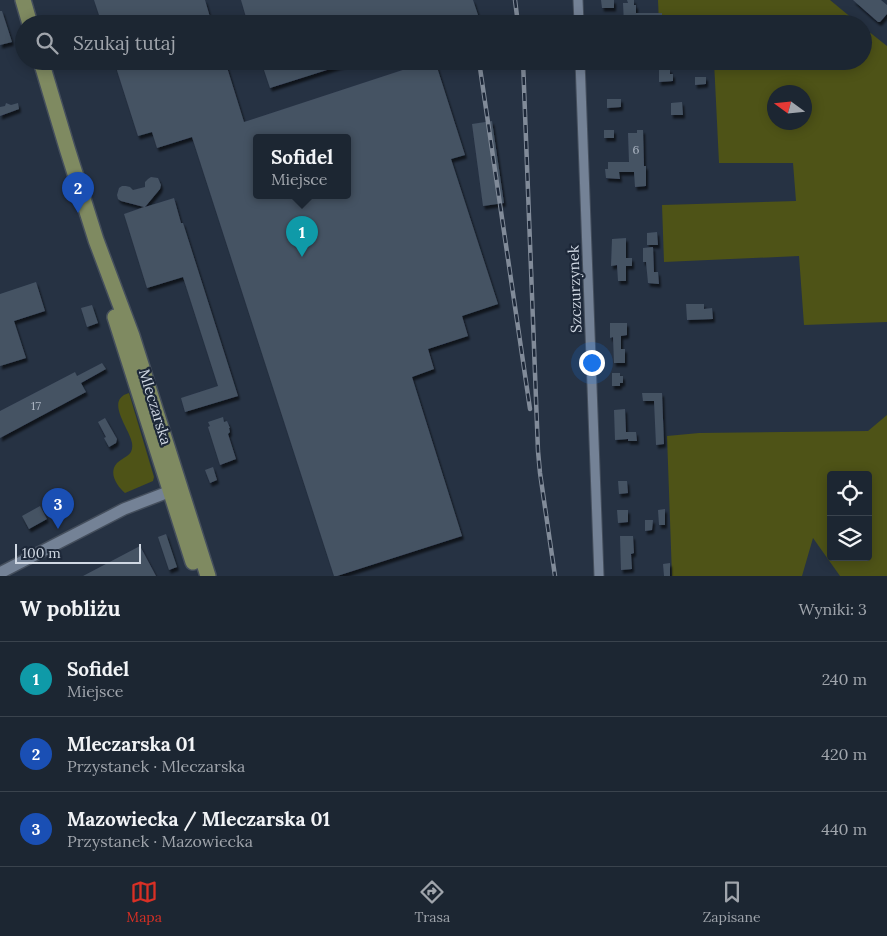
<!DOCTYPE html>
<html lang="pl">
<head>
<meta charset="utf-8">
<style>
  body { margin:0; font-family:Lora,serif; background:#252e3a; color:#f1f3f6 }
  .controls { position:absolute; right:15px; bottom:15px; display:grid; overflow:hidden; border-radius:5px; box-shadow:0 2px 12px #0003 }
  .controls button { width:45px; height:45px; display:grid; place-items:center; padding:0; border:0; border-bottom:1px solid #3a434d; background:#1c2632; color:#f1f3f6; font:25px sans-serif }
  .compass { position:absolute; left:767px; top:85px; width:45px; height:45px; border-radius:50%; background:#1c2632; box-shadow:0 2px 12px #0003; rotate:285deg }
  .scale { position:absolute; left:15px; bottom:12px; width:126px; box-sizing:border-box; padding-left:5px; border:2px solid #d0d8e3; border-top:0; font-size:14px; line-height:18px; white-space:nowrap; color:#d0d8e3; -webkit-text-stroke:4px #1d2839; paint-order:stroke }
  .you { position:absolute; left:591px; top:362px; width:18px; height:18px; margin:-12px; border:4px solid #fff; border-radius:50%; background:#1a73e8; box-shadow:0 0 0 8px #1a73e833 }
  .badge { display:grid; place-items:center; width:32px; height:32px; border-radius:50%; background:#d93025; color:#fff; font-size:16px; font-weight:700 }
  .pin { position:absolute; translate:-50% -41px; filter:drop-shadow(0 1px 2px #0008) }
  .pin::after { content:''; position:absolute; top:26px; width:18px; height:15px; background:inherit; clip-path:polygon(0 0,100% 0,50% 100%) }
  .popup { position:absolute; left:253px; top:134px; width:98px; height:65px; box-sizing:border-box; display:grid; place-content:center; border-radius:5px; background:#1c2632; filter:drop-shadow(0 1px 4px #0005); font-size:16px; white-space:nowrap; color:#a0a5ac }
  .popup b { font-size:19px; color:#f1f3f6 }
  .popup::after { content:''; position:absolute; left:50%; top:100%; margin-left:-10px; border:10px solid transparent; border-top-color:#1c2632 }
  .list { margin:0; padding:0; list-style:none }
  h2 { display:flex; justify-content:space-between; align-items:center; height:65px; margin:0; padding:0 20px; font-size:21px }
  h2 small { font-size:16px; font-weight:400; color:#a0a5ac }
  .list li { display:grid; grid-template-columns:32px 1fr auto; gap:15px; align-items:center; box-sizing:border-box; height:75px; padding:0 20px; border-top:1px solid #3a434d }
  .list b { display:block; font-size:19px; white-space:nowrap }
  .list p { margin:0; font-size:16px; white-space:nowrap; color:#a0a5ac }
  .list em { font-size:16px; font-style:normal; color:#a0a5ac }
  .icon { flex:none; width:28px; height:28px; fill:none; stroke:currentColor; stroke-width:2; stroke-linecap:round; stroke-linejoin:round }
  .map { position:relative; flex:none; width:887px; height:576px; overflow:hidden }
  .search { position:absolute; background:#1c2632; box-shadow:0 2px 12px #0003; left:15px; right:15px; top:15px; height:55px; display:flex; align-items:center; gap:12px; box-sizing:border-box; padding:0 18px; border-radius:28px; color:#a0a5ac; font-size:19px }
  .sheet { height:290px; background:#1c2632 }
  nav { display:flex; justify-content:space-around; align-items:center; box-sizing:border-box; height:70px; border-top:1px solid #3a434d; background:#1c2632; font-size:14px; color:#a0a5ac }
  nav a { display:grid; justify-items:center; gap:2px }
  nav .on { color:#d93025 }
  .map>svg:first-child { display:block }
</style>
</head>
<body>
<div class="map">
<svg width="887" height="576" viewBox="0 0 887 576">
  <defs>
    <filter id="shadow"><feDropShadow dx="2" dy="3.5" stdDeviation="1" flood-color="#0009"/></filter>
  </defs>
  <rect width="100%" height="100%" fill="#263243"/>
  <path fill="#4e5317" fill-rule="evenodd" d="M658 0H830L859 24H659Z
    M863 27 887 46V322L804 325 799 256 664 262 662 205 796 201 793 163H719L714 61H863ZM774 92H804V122H774Z
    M129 393 154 477 153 481 125 493C117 486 108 473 117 463 124 456 134 456 132 443 130 429 104 400 129 393Z
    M887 415V576H840L813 538 802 576H672L667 436 699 433 868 431ZM831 475H868V557H831Z"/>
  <path fill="#455264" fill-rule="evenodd" filter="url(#shadow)" d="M94 0H205L212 24H102Z
    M241 0H473L480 21 471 24H248Z
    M601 0H614V8H602Z
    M627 0H634V5H636V13H662V24H624L623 3H628Z
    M853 0H881L887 5V14L880 22H878Z
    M0 11H2L12 42 0 45Z
    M114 61H225L244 122 430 61H435L465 155 451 159 498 304 462 316 468 336 428 349 434 369 412 377 462 536 337 576H334L192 137 157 148 152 132 138 136ZM257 138H347V196H257Z
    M261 61H349V63L270 88Z
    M659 69H670V74H673V81L659 82Z
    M695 77H706V84L695 85Z
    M607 99H621V107L607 108Z
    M682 102 683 115H671V103Z
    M6 103 11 105 18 103 19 109 0 116V107L5 106Z
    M492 121 504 203 483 206 472 124Z
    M604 130H614V138H604Z
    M637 130H643L644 166H646V186L635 187 634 172H619L620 179 606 178 605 169H608V162H629L628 133H637Z
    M151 177 158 178 161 185 160 189 145 207 174 198 181 223H183L238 396 185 412 181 398 218 386 183 277 147 288 124 214 144 207 121 201 118 199 117 195 119 188 122 186H126L130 187 133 190 145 187V182L148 179Z
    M657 232 658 245H647V233Z
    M626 238V258H632V266H626V281H618L617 265 611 266 612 239Z
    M653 247 654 272H658L659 284 648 283 646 262H643V248Z
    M36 282 45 311 14 321 26 358 0 366V294Z
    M686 304H704V309L712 308 713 319 687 320Z
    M92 305 98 323 87 327 81 308Z
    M610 323H627V335L621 336V349H625V363H614L613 337 610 338Z
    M102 363 106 369 81 383 86 392 0 438V411L75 372 77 376Z
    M612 373H620V376H623V383H620V386H612Z
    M642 393H662L664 444 656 445 654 401H643Z
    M625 409 626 432H636L637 441H628V439L615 440 614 410Z
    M223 417 224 422 227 421 230 428H229L230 432 228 434 236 459 220 465 208 427 210 426 208 422Z
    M105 418 117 439 116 443 109 447 104 438 106 437 98 422Z
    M213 467 217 480 210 483 205 470Z
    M618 481H627L628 493 619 494Z
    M40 506 47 519 29 529 22 516Z
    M665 509V525H659L658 510Z
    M617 510H628V522L618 523Z
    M645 520H653L652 530 645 531Z
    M166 534 177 567 169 570 158 537Z
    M620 536H633L634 553 631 554 632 569 621 570Z
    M140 546 156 576H83Z
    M670 563V576H664L663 564Z"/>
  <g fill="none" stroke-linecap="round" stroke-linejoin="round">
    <defs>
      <path id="minor" d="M578 0 579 24
        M580 61 599 576"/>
      <path id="tertiary" d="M0 573 124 509 176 489"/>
      <path id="primary" d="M23 0 30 24
        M41 61 67 148 96 240 132 336 208 576
        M115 317 193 562"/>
    </defs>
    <use href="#minor" stroke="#454f5d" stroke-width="11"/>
    <use href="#tertiary" stroke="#454f5d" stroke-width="14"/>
    <use href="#primary" stroke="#454f5d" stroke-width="18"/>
    <use href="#minor" stroke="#748296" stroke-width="9"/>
    <use href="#tertiary" stroke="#748296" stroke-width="11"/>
    <use href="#primary" stroke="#7f8a61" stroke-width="15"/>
    <defs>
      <path id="rail" d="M515 0 518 24
        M479 61 530 409
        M523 61 538 451 540 473 555 576"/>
    </defs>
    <use href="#rail" stroke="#818b99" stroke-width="4.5"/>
    <use href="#rail" stroke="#1d2839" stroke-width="2.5" stroke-dasharray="8" stroke-linecap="butt"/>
  </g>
  <g text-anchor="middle" stroke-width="4.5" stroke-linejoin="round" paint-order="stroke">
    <g font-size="12" fill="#adb6c3">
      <text x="636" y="154">6</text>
      <text x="36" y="410">17</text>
    </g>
    <g font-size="15" fill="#d0d8e3" stroke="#1d2839">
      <text transform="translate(575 289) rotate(-92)" y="5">Szczurzynek</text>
      <text transform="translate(155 407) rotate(73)" y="5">Mleczarska</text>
    </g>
  </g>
</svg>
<div class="controls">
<button><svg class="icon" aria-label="locate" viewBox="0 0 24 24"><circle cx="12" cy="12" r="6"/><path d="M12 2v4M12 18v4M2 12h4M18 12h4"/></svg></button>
<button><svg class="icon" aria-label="layers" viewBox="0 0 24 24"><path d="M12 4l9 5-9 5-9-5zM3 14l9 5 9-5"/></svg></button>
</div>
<svg class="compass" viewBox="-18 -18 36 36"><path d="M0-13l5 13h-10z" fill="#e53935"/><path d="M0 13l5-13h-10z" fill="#a0a5ac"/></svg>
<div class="scale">100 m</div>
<div class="you"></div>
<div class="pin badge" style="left:302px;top:257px;background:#0f9aa8">1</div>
<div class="popup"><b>Sofidel</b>Miejsce</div>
<div class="pin badge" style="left:78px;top:213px;background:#1a4fb4">2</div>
<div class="pin badge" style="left:58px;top:529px;background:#1a4fb4">3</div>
<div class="search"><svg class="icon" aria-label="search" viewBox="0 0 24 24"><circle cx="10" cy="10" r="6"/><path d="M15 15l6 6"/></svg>Szukaj tutaj</div>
</div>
<section class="sheet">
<h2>W pobliżu<small>Wyniki: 3</small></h2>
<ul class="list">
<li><span class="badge" style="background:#0f9aa8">1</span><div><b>Sofidel</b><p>Miejsce</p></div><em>240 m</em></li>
<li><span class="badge" style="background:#1a4fb4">2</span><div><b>Mleczarska 01</b><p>Przystanek · Mleczarska</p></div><em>420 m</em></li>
<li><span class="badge" style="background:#1a4fb4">3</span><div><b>Mazowiecka / Mleczarska 01</b><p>Przystanek · Mazowiecka</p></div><em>440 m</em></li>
</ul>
</section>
<nav>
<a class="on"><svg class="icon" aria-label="map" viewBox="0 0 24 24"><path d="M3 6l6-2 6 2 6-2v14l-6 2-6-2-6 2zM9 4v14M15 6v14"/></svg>Mapa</a>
<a><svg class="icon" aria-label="directions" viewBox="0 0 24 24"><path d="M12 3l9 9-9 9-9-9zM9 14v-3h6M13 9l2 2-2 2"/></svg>Trasa</a>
<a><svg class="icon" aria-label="saved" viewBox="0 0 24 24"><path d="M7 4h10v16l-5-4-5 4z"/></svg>Zapisane</a>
</nav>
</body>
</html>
